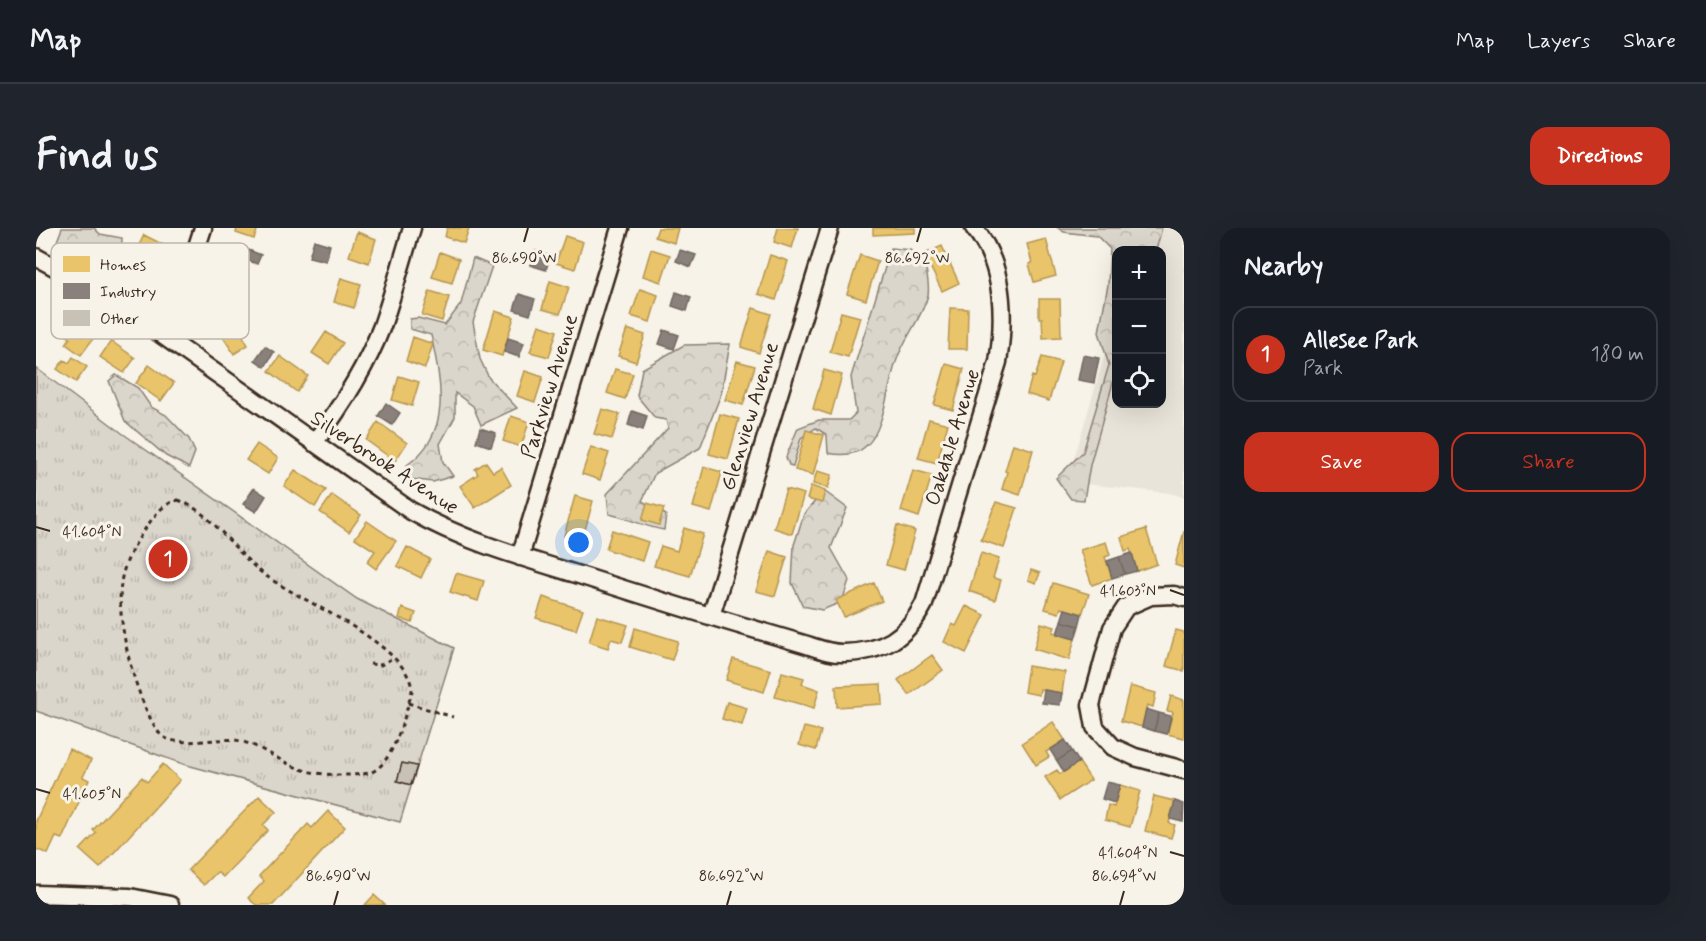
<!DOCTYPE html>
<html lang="en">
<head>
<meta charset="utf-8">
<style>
  body { margin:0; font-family:Mynerve,sans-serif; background:#20242c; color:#f1f3f6 }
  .controls { position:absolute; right:18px; top:18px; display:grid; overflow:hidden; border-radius:12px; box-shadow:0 6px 24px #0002 }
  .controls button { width:54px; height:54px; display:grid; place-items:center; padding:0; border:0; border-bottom:2px solid #363941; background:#171b24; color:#f1f3f6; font:30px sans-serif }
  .you { position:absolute; left:543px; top:315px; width:21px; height:21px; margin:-15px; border:4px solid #fff; border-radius:50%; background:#1a73e8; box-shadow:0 0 0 9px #1a73e833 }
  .badge { display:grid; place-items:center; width:39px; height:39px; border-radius:50%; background:#c8321e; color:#fff; font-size:20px; font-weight:700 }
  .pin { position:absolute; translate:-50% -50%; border:3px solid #fff; box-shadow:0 2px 6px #0006 }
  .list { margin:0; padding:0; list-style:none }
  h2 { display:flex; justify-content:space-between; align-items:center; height:78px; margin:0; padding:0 24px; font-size:26px }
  h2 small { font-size:20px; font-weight:400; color:#9ea1a6 }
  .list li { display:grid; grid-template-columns:39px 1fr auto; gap:18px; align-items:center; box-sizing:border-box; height:96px; margin:0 12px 12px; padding:0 12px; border:2px solid #363941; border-radius:18px }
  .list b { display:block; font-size:22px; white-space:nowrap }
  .list p { margin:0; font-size:20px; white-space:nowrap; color:#9ea1a6 }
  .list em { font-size:20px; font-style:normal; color:#9ea1a6 }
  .actions { display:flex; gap:12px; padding:18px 24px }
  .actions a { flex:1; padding:14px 0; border:2px solid #c8321e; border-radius:18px; text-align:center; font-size:21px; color:#c8321e }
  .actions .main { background:#c8321e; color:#fff }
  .icon { flex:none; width:33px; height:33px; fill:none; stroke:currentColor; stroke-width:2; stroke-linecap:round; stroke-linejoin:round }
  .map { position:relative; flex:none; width:1148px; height:677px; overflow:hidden; border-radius:18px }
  header { display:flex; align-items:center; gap:36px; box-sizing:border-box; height:84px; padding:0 30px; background:#171b24; border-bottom:2px solid #363941 }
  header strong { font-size:28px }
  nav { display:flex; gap:33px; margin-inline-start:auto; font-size:21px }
  .intro { display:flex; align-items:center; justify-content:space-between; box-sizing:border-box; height:144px; padding:0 36px }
  h1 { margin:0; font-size:42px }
  .button { padding:15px 27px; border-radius:18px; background:#c8321e; color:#fff; font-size:21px; font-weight:700 }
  main { display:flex; gap:36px; padding:0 36px }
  aside { flex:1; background:#171b24; border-radius:18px; box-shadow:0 6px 24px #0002 }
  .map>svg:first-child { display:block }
</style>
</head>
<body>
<header>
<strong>Map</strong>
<nav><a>Map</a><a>Layers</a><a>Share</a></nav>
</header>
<div class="intro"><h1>Find us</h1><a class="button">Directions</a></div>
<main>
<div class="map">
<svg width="1148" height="677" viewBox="0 0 1148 677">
  <defs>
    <pattern id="forest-crowns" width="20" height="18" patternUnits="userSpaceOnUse" patternTransform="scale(1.5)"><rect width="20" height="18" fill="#dbd6cb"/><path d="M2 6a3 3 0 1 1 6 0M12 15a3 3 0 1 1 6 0" fill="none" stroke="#bdb8ae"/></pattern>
    <pattern id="park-tufts" width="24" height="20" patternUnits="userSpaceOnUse" patternTransform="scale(1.5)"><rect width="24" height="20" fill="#dbd6cb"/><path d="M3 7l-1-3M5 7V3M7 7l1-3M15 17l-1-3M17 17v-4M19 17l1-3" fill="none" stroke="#bdb8ae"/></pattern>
  </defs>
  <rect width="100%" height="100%" fill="#f7f3e8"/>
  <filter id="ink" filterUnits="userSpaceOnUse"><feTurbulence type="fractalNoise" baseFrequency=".0167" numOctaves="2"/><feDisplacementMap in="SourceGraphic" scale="12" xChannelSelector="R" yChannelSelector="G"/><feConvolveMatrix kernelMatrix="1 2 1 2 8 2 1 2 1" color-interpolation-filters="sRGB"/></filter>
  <g filter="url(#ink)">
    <path fill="#e9e4d9" d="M1114 0H1148V269L1133 265 1031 254 1080 89V176H1126V22H1105Z"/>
    <path fill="url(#forest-crowns)" stroke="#8b8074" stroke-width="1.5" d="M26 0H58L64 6 86 10 85 51 80 57 67 47 65 30 29 20 21 13Z
      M1022 0H1126L1120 22H1080V144L1054 237 1048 272 1035 271 1020 250 1047 224 1073 137 1063 104 1072 57 1074 21 1061 8 1028 4Z
      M855 20 874 22 889 34C890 44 894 57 892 67 886 91 867 111 860 134 852 156 848 202 831 217 821 227 806 228 792 225L791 207 780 200 765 210 757 238 753 237 750 229 762 200 783 192H813L820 185 815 149Z
      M437 30 456 38 437 94 444 131 453 150 481 180 445 197 437 178 419 165V189L404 216 407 234 417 248 397 254 374 251 371 237C417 205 405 154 395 107L374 101V91L382 90 409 97 425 76Z
      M694 116 685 166 664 220 619 245 606 273 630 287 628 302C609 299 592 290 573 286L571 266 632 200 630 192 619 190 601 168 606 141 648 117Z
      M80 147 102 160 115 179 130 187 153 211 159 224 153 240 130 228 89 193 73 153Z
      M788 263 811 280 795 320 813 352 806 374 786 382 767 378 756 355 758 317 768 286Z"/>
    <path fill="url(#park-tufts)" stroke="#8b8074" stroke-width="1.5" d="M0 140 86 205 321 371 418 420 364 594 147 536 0 483Z"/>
    <path fill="#e9c46a" stroke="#b59653" stroke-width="1.5" d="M201 0H222L218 11 200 5Z
      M411 0H433L428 15 409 9Z
      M622 0H642L638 15 619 9Z
      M742 0H762L756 20 738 14Z
      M837 0H879V5L837 7Z
      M321 4 340 11 333 35 313 28Z
      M108 7 126 16 108 52 90 43Z
      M529 8 547 14 539 41 520 35Z
      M1010 11 1020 48 998 54 993 36 996 35 991 16Z
      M906 18 923 55 906 63 888 26Z
      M615 21 634 27 625 54 607 48Z
      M404 24 423 31 416 55 396 49Z
      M734 27 752 33 740 72 722 66Z
      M824 27 842 33 830 72 811 66Z
      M305 50 325 56 318 80 298 74Z
      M514 53 533 59 524 86 506 81Z
      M604 61 622 67 614 94 595 88Z
      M394 63 413 69 406 93 386 87Z
      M189 64 210 97 203 101 212 117 198 126 167 78Z
      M1003 71H1024L1025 109 1007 110 1006 90H1003Z
      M717 80 735 86 723 125 705 119Z
      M914 80 932 81 931 121H912Z
      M459 83 478 89 466 128 447 122Z
      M805 84 824 89 812 129 794 124Z
      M41 89 62 104 45 127 30 116 34 110 29 106Z
      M503 97 521 103 513 129 494 124Z
      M591 101 609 107 600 134 582 128Z
      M290 104 307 115 293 136 276 125Z
      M377 109 397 116 389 140 370 133Z
      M75 113 99 130 88 145 64 129Z
      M244 128 272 148 261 164 233 143Z
      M37 129 51 139 40 154 21 141 28 132 33 135Z
      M1006 129 1025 134 1013 173 991 166 996 148 999 149Z
      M701 133 719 138 707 177 689 172Z
      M910 136 928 141 917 182 898 177Z
      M113 137 138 155 125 173 100 155Z
      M579 141 597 146 589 171 571 165Z
      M788 142 806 147 795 187 777 181Z
      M489 143 507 149 499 174 481 168Z
      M363 148 383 154 376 178 356 172Z
      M566 181 584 186 576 211 558 206Z
      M684 186 703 191 692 231 673 226Z
      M475 188 493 194 485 219 467 213Z
      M893 191 912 196 901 235 882 230Z
      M342 194 371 215 359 233 330 212Z
      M770 202 788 207 777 247 759 242Z
      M221 216 242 230 232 246 210 232Z
      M977 216 997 222 984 267 966 261 971 244 969 243Z
      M555 219 573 225 564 252 546 246Z
      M450 234 457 244 465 239 475 257 439 280 424 258 442 246 439 241Z
      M668 239 686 244 675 284 657 279Z
      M259 242 290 262 279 279 248 258Z
      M877 242 896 247 883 289 865 283Z
      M781 243 796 247 792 260 777 256Z
      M775 258 789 263 786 275 771 271Z
      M750 261 768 266 756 306 738 300Z
      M296 267 325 287 313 304 284 284Z
      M539 268 557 273 546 313 528 308Z
      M960 274 981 280 968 320 945 312Z
      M611 275 628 280 623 297 606 292Z
      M331 293 360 313 340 341 331 334 339 323 319 310Z
      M861 297 879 303 868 342 850 337Z
      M648 300 667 306 654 348 618 338 625 318 641 323Z
      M1110 301 1121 336 1101 343 1094 321 1089 323 1085 309Z
      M576 302 612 314 606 333 570 321Z
      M1148 303V340L1139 337Z
      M1070 314 1074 327 1069 329 1076 350 1056 357 1044 322Z
      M371 319 394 331 385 350 361 338Z
      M733 323 751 329 739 368 720 363Z
      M945 325 963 331 957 350 965 352 959 372 933 363Z
      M995 342 1004 345 1000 355 992 352Z
      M420 345 448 353 442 373 414 364Z
      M838 355 846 373 808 389 800 372Z
      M1017 355 1053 366 1046 386 1025 380 1023 385 1009 381Z
      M507 369 547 382 540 402 500 390Z
      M930 378 949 387 930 425 908 414 916 396 920 398Z
      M366 380 380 385 376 395 363 390Z
      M561 388 592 397 586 414 575 411 572 420 553 414Z
      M1005 395 1019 399 1017 404 1039 411 1033 432 998 421Z
      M599 400 642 413 636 432 594 419Z
      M1140 402 1148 404V443L1130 438Z
      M896 427 907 442 873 467 862 452Z
      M697 431 735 442 728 464 690 452Z
      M992 438 1029 444 1026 465 1004 461 1003 467 988 464Z
      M746 444 768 450 766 456 783 462 778 480 739 469Z
      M845 456 846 476 801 479 800 458Z
      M1094 458 1120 465 1117 479 1111 477 1106 499 1085 493Z
      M1135 468 1148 472V510L1131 506 1137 484 1131 483Z
      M691 474 711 480 706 497 686 491Z
      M1017 494 1029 512 1010 524 1013 529 1000 537 986 515Z
      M768 499 785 503 780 522 763 517Z
      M33 521 55 532 47 549 53 552 26 611 20 609 12 626 0 621V593Z
      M1043 534 1055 552 1024 572 1009 549 1021 542 1024 546Z
      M127 536 144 552 64 640 44 622 60 605 57 602 106 549 111 554Z
      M1084 557 1104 563 1094 599 1069 592 1072 577 1078 579Z
      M223 568 240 584 227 597 232 602 187 649 181 644 168 657 152 642Z
      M1118 568 1139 573 1133 595 1139 597 1135 610 1109 603Z
      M292 583 309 599 237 677H220L212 670 228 653 223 648 272 596 276 600Z
      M338 667 349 677H329Z"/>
    <path fill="#8a817c" stroke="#726760" stroke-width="1.5" d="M278 12 294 17 290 33 273 29Z
      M210 21 225 27 221 36 206 30Z
      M644 22 660 27 655 39 640 33Z
      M499 23 514 28 510 42 494 37Z
      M640 64 655 69 651 83 636 78Z
      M483 66 499 71 494 87 478 82Z
      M628 102 643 107 638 121 623 116Z
      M472 110 488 115 483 129 468 124Z
      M229 118 238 124 229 139 219 132Z
      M1047 127 1063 130 1058 155 1042 152Z
      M350 175 364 185 356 197 342 188Z
      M596 183 611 188 607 202 592 197Z
      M444 200 460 205 455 219 440 214Z
      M218 260 230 268 220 284 207 276Z
      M1096 325 1101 343 1089 346 1083 329Z
      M1083 329 1089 346 1076 350 1071 333Z
      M1029 381 1046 386 1043 398 1025 393Z
      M1025 393 1043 398 1039 411 1021 406Z
      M1008 462 1026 465 1024 477 1006 475Z
      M1110 481 1123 485 1118 503 1106 499Z
      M1123 485 1135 488 1131 506 1118 503Z
      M1029 512 1036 523 1021 533 1014 522Z
      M1036 523 1043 534 1028 544 1021 533Z
      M1071 554 1084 557 1079 575 1066 571Z
      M1139 573 1148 576 1147 594 1134 591Z"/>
    <path fill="#c8c1b6" stroke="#3b2a1e" stroke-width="1.5" d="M366 535 381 538 375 557 361 553Z"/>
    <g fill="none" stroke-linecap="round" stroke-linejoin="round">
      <defs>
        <path id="street" d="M0 29 68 66 375 283C426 312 481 328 537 345 593 363 650 381 707 398 727 404 748 410 768 416 781 420 795 426 808 425 847 424 870 410 888 376L962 134C969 89 968 36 938 0
          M116 99 136 73 155 37 167 0
          M278 215C305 179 330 140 346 98 357 66 366 33 376 0
          M484 329 584 0
          M1148 370 1138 367 1115 368 1090 379 1076 400 1055 477 1059 499 1077 519 1099 529 1148 542
          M675 388 794 0
          M0 666 94 669 134 677"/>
      </defs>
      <use href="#street" stroke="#3b2a1e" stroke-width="21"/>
      <path stroke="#3b2a1e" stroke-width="3" stroke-dasharray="4.5 4.5" stroke-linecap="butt" d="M142 272C177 285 196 321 225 344 259 372 374 415 376 463 370 484 357 539 333 545 324 547 311 547 302 547 286 546 272 545 257 538 239 530 219 515 199 512 180 509 137 521 124 506 100 475 76 383 87 345 91 330 100 314 109 301 119 287 125 277 142 272Z
        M334 436 345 437 358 429
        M372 475 417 489"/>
      <use href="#street" stroke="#f7f3e8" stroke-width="16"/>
    </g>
  </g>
  <path fill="none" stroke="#3b2a1e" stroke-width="2" d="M488 14 492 0M881 14 885 0M0 299 14 303M1134 362 1148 367M0 561 14 565M1134 624 1148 628M298 677 302 663M691 677 695 663M1084 677 1088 663"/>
  <g text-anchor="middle" stroke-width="6" stroke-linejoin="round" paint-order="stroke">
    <g font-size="21" fill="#3b2a1e" stroke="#f7f3e8">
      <text transform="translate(513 158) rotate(-73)" y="7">Parkview Avenue</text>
      <text transform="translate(713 188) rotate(-73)" y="7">Glenview Avenue</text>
      <text transform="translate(916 209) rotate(-73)" y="7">Oakdale Avenue</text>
      <text transform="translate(349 234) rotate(33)" y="7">Silverbrook Avenue</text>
    </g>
  </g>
  <rect x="15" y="15" width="198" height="96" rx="9" fill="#f7f3e8" stroke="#bfb7ab" stroke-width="1.5"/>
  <rect x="27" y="28" width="27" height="16" fill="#e9c46a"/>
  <rect x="27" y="55" width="27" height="16" fill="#8a817c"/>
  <rect x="27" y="82" width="27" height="16" fill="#c8c1b6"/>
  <g font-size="16" fill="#3b2a1e">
    <text x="64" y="42">Homes</text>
    <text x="64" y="69">Industry</text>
    <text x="64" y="96">Other</text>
  </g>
  <g font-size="15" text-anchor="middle" fill="#3b2a1e" stroke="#f7f3e8" stroke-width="6" stroke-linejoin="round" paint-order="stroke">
    <text x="488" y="35">86.690°W</text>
    <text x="881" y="35">86.692°W</text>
    <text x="56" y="309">41.604°N</text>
    <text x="1092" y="368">41.603°N</text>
    <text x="56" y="571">41.605°N</text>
    <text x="1092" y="630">41.604°N</text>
    <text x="302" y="653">86.690°W</text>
    <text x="695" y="653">86.692°W</text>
    <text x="1088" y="653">86.694°W</text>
  </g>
</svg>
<div class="controls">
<button>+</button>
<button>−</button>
<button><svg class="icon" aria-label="locate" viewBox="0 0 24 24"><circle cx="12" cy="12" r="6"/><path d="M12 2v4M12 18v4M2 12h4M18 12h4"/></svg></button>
</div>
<div class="you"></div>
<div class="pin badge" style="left:132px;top:331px">1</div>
</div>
<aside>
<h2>Nearby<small></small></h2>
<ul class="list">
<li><span class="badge">1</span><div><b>Allesee Park</b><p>Park</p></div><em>180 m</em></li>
</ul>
<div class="actions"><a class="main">Save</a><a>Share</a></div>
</aside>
</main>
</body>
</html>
